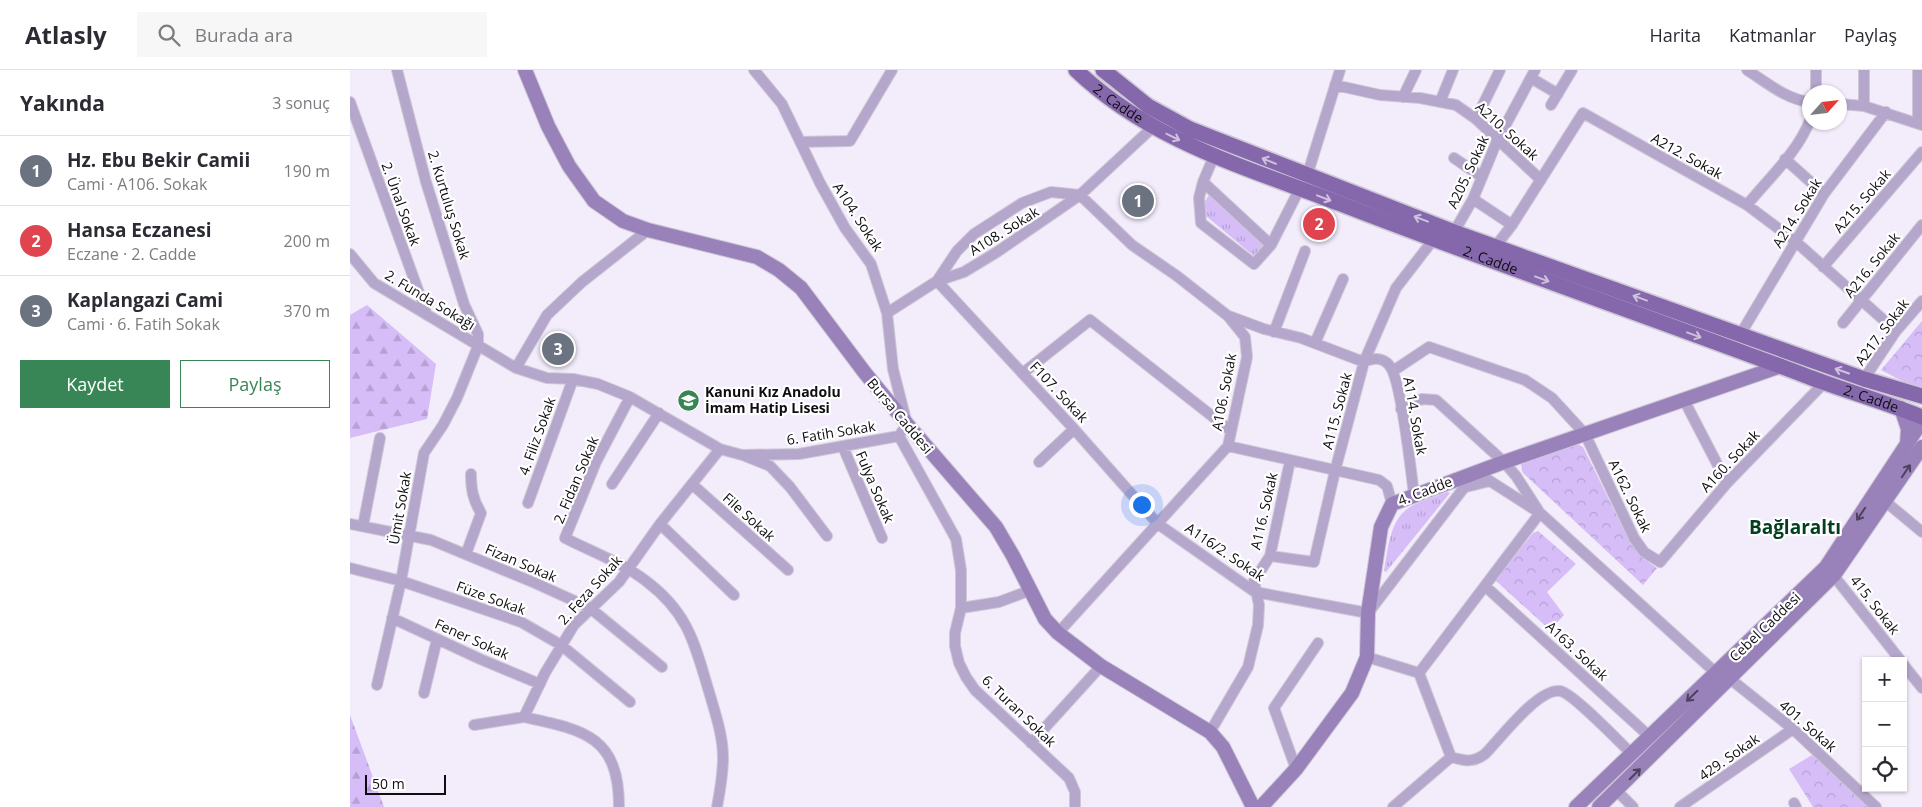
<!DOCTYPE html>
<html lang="tr">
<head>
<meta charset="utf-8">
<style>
  body { margin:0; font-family:"Open Sans",sans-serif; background:#f7f7f7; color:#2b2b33 }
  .controls { position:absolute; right:15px; bottom:15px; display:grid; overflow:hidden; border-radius:0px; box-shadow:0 1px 4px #0004 }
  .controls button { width:45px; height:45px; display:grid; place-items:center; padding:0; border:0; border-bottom:1px solid #e1e1e2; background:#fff; color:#2b2b33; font:25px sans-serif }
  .compass { position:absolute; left:1452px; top:15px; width:45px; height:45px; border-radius:50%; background:#fff; box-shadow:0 1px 4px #0004; rotate:63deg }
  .scale { position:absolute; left:15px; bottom:12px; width:81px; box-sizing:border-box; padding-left:5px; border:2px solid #0f0d12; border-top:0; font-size:14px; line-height:18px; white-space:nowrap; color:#0f0d12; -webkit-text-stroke:4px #fff; paint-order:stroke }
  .you { position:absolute; left:791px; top:434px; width:18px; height:18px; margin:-12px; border:4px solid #fff; border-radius:50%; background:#1a73e8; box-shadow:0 0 0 8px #1a73e833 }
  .badge { display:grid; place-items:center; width:32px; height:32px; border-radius:50%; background:#388655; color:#fff; font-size:16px; font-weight:700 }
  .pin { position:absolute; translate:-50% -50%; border:2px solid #fff; box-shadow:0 1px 5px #0006 }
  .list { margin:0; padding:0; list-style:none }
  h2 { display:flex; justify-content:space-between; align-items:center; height:65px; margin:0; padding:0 20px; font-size:21px }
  h2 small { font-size:16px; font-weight:400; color:#7c7c81 }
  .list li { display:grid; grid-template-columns:32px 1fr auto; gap:15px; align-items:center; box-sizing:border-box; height:70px; padding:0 20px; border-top:1px solid #e1e1e2 }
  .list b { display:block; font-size:19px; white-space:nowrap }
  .list p { margin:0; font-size:16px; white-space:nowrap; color:#7c7c81 }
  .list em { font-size:16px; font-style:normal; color:#7c7c81 }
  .actions { display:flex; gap:10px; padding:15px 20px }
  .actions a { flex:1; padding:11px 0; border:1px solid #388655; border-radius:0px; text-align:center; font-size:18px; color:#388655 }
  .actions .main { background:#388655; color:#fff }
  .icon { flex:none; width:28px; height:28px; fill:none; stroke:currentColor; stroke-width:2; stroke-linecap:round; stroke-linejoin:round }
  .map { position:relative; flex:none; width:1572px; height:737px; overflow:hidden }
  header { display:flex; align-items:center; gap:30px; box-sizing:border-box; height:70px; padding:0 25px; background:#fff; border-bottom:1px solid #e1e1e2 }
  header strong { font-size:24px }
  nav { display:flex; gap:28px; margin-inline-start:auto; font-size:18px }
  .search { width:350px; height:45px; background:#f7f7f7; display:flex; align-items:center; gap:12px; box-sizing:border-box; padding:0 18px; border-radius:0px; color:#7c7c81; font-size:19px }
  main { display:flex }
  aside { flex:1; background:#fff }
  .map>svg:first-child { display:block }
</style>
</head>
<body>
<header>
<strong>Atlasly</strong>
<div class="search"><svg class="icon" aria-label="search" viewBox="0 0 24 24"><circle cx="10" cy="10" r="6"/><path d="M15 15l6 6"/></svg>Burada ara</div>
<nav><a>Harita</a><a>Katmanlar</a><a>Paylaş</a></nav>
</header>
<main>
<aside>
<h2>Yakında<small>3 sonuç</small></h2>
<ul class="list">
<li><span class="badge" style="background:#6b7280">1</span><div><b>Hz. Ebu Bekir Camii</b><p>Cami · A106. Sokak</p></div><em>190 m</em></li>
<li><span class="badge" style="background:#e0444e">2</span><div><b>Hansa Eczanesi</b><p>Eczane · 2. Cadde</p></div><em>200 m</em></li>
<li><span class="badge" style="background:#6b7280">3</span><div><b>Kaplangazi Cami</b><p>Cami · 6. Fatih Sokak</p></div><em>370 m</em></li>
</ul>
<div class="actions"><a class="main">Kaydet</a><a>Paylaş</a></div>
</aside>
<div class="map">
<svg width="1572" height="737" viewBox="0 0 1572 737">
  <defs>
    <pattern id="grass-tufts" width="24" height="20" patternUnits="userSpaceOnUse" patternTransform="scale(1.25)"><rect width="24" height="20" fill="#d6bdf8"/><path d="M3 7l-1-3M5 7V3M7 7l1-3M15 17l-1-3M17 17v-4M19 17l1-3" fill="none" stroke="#b6a1d4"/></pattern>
    <pattern id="forest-firs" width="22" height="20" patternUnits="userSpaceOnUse" patternTransform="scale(1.25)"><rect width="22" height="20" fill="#d6bdf8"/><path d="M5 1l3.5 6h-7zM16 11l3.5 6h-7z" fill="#b6a1d4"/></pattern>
    <pattern id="park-crowns" width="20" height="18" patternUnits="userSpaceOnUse" patternTransform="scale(1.25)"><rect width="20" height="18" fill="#d6bdf8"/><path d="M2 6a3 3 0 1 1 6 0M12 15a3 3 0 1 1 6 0" fill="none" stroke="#b6a1d4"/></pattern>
  </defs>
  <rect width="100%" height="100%" fill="#f2ecfb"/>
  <path fill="url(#grass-tufts)" d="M859 125 914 175 905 187 856 146 854 133Z
    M1097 422 1100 423 1036 502 1034 501C1038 480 1039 453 1057 439 1068 431 1085 427 1097 422Z"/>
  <path fill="url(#forest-firs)" d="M17 235 86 294 77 349 0 368V245Z
    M0 645 34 737H0Z"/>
  <path fill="url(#park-crowns)" d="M1572 251V321L1531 300Z
    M1225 373 1233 377 1274 460 1292 487 1307 498 1293 515 1173 403 1171 395 1174 391Z
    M1188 461 1226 494 1197 522 1214 545 1200 560 1145 510 1183 463Z
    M1462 685 1520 737H1463L1439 699Z"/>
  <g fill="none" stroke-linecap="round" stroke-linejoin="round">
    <defs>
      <path id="street" d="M1397 0C1416 12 1437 30 1460 32
        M1466 0V22
        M1568 0V53
        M1181 8 1208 24
        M985 15 1030 25 1070 28 1106 35 1126 49 1191 110
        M1053 27 1066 0
        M0 32 77 245
        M1090 32 1103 0
        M1490 34 1514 36 1572 55
        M1201 35 1222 0
        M1514 36V0
        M1126 49 1150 0
        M450 72 500 71 542 0
        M864 86 853 112 921 175
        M1104 88 1132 107
        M1435 89 1474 124
        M957 106 990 0
        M853 112 849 128 851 153 904 194 921 175 950 118
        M1123 129 1162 155
        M1397 135C1418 109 1448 82 1460 50
        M1104 162 1123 129 1147 71 1185 0
        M1145 177 1162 155 1233 43 1397 135 1445 171 1546 261
        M0 184 24 213 166 298 197 308 223 309 248 314 280 327 370 379 392 385 449 384 549 366 557 354 543 299 537 243 521 194 495 158 470 113 432 34 404 0
        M1473 197 1572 82
        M537 243 587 211 607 181 624 164 672 133 701 122 730 125 803 57
        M879 246 914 259 951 268 1014 292C1022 288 1032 287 1039 295 1051 308 1061 401 1064 425
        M1493 253 1572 155
        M924 262 955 181
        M1390 265 1474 124 1536 42
        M965 273 993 209
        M166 298 197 245 232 212 298 160
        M1043 301 1079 277 1175 310 1202 328 1235 364 1284 468 1294 482 1310 492 1377 413 1474 313
        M673 303 740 250 881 361
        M1514 309 1546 261 1572 231
        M280 327 246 392 215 468C242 482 273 493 296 511 340 544 345 576 360 625 366 646 373 666 373 688 373 705 370 721 367 737
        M1334 330 1377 413
        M1051 339 1072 329 1086 330 1154 392 1166 406 1188 440
        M549 366 606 469 611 500V538L605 563V576L609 593 616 607 625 620 719 708 725 722V737
        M878 376 1029 410 1037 416 1042 434
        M493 377 532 468
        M395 386 420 396 440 417 477 466
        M689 392 724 359
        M262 414 309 343
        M343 415 438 500
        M1116 417 1140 411 1190 443 1366 603 1379 608 1443 659 1526 737
        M1530 427 1572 462
        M178 433 223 309
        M0 454 81 470 185 513 240 538 312 597
        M310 454 384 525
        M13 456 30 368
        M116 484 131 443C123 430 121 419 121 404
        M920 486 964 492 985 401 1014 292 1046 218 1083 170
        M0 498 51 511 171 552 211 575 280 632
        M1480 501 1551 591
        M1135 516 1300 667
        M611 538 649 532 681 520
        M42 548 130 589 190 614
        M708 563 878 376 897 287 895 267 878 246 827 206 782 175 730 125 647 182 614 202 587 211 724 359 808 454 905 522 1018 543 1126 402 1140 411
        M1017 587 1069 603 1101 687
        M1553 594 1572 618
        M1069 603 1190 443
        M27 615 51 511 74 383 93 355 107 328 128 276V264L114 234 76 112 47 0
        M74 623 87 569
        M174 647C234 660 269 666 269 737
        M124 655 174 647 195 603 224 555 269 512 310 454 370 379
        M860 662 898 597 908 555 909 535 904 511 920 486 940 391
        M681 673 751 596
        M1101 687C1115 691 1123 693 1135 684 1150 669 1188 618 1210 621 1223 623 1270 673 1282 684
        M946 699 924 638 968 573
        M1267 721 1283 737
        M1444 733 1446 737
        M1043 737 1101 687
        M1330 737 1443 659"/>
      <path id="secondary" d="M175 0 198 56 219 96 244 131 273 151 298 160 407 187 429 200 451 218 515 303 557 354 646 457 663 486 695 549 708 563 751 596 860 662 873 677 903 737
        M1551 338 1558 359 1557 374
        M911 737 946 699 1002 623 1017 587 1018 543 1031 457 1042 434 1154 392 1431 296
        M1226 737 1476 497 1572 351
        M1249 737 1484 505 1572 377"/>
      <g id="primary">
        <path id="s1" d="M726 0C800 71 898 98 991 134 1146 194 1303 248 1459 307 1496 321 1535 332 1572 347"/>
        <path d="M753 0 798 36 840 59 1104 162 1514 309 1572 326"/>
      </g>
    </defs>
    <use href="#street" stroke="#cec8d6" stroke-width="12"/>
    <use href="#secondary" stroke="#cec8d6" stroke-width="16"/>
    <use href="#primary" stroke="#cec8d6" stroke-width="18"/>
    <use href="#street" stroke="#b5a6cc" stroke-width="10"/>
    <use href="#secondary" stroke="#9981ba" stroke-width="14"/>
    <use href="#primary" stroke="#8567ac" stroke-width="15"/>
  </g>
  <defs><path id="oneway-shaft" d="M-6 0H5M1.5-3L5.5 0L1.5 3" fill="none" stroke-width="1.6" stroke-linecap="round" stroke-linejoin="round" transform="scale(1.25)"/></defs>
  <g stroke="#cec2de">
    <use href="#oneway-shaft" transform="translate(823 67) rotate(26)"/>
    <use href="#oneway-shaft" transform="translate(919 91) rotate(-158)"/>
    <use href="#oneway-shaft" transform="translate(974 128) rotate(21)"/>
    <use href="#oneway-shaft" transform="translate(1071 149) rotate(-159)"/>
    <use href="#oneway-shaft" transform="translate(1192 209) rotate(20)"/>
    <use href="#oneway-shaft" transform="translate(1290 228) rotate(-160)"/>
    <use href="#oneway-shaft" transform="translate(1344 265) rotate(20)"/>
    <use href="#oneway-shaft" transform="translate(1492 301) rotate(-161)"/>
  </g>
  <g stroke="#4d415e">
    <use href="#oneway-shaft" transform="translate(1556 401) rotate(-56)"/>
    <use href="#oneway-shaft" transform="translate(1511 444) rotate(124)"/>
    <use href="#oneway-shaft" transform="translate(1342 626) rotate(136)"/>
    <use href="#oneway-shaft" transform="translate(1285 704) rotate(-45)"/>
  </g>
  <defs>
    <symbol id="school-disc" viewBox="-11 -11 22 22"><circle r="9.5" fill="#388655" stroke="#fff"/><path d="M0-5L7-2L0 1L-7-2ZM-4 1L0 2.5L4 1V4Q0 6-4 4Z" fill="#fff"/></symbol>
  </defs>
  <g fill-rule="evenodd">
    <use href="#school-disc" x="326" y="318" width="25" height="25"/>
  </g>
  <g text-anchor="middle" stroke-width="4.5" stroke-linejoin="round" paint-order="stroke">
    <g font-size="14" fill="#0f0d12" stroke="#fff">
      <text dy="5" stroke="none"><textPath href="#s1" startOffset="54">2. Cadde</textPath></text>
      <text transform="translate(1157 61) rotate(42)" y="5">A210. Sokak</text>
      <text transform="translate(1337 86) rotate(29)" y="5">A212. Sokak</text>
      <text transform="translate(1118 102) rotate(-65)" y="5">A205. Sokak</text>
      <text transform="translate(1512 131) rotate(-49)" y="5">A215. Sokak</text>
      <text transform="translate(51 134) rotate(70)" y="5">2. Ünal Sokak</text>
      <text transform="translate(99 135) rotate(73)" y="5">2. Kurtuluş Sokak</text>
      <text transform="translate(1447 143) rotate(-58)" y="5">A214. Sokak</text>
      <text transform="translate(508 147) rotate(57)" y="5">A104. Sokak</text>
      <text transform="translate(654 161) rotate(-32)" y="5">A108. Sokak</text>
      <text dy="5" stroke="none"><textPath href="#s1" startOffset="459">2. Cadde</textPath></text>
      <text transform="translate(1522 195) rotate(-51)" y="5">A216. Sokak</text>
      <text transform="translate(80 230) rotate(31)" y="5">2. Funda Sokağı</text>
      <text transform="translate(1532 262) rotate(-53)" y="5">A217. Sokak</text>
      <text transform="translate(709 322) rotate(47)" y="5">F107. Sokak</text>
      <text transform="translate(874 322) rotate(-79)" y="5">A106. Sokak</text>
      <text dy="5" stroke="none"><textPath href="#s1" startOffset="864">2. Cadde</textPath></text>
      <text transform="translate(987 341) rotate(-75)" y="5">A115. Sokak</text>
      <text transform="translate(550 346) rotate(50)" y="5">Bursa Caddesi</text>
      <text transform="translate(1065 346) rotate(80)" y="5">A114. Sokak</text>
      <text transform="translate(481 363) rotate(-9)" y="5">6. Fatih Sokak</text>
      <text transform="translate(187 366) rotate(-70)" y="5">4. Filiz Sokak</text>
      <text transform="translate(1380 391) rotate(-47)" y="5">A160. Sokak</text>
      <text transform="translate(226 410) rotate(-67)" y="5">2. Fidan Sokak</text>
      <text transform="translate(525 417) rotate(67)" y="5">Fulya Sokak</text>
      <text transform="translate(1075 421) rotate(-21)" y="5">4. Cadde</text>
      <text transform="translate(1280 426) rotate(64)" y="5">A162. Sokak</text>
      <text transform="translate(50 438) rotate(-80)" y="5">Ümit Sokak</text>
      <text transform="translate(914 441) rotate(-77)" y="5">A116. Sokak</text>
      <text transform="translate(399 447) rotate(42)" y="5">File Sokak</text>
      <text transform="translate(875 482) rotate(34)" y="5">A116/2. Sokak</text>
      <text transform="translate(171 493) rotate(23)" y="5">Fizan Sokak</text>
      <text transform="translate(240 520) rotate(-48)" y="5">2. Feza Sokak</text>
      <text transform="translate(141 528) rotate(20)" y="5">Füze Sokak</text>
      <text transform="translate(1525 535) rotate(52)" y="5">415. Sokak</text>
      <text transform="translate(1415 557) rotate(-44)" y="5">Cebel Caddesi</text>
      <text transform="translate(122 569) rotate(24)" y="5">Fener Sokak</text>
      <text transform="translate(1227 581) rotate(43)" y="5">A163. Sokak</text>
      <text transform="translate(669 641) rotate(44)" y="5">6. Turan Sokak</text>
      <text transform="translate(1458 656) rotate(41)" y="5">401. Sokak</text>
      <text transform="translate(1379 687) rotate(-35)" y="5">429. Sokak</text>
    </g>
    <g font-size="14" font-weight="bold" fill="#0f0d12" stroke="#fff" text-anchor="start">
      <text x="355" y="327">Kanuni Kız Anadolu<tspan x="355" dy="16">İmam Hatip Lisesi</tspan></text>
    </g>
    <g font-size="19" font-weight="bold" fill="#044020" stroke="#fff">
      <text x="1445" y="464">Bağlaraltı</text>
    </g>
  </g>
</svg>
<div class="controls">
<button>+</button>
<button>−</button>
<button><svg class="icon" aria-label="locate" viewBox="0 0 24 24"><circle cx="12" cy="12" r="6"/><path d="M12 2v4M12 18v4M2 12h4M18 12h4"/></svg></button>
</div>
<svg class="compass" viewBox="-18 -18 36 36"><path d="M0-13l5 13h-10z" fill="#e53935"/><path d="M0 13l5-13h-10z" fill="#7c7c81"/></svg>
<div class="scale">50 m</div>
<div class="you"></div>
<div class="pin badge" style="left:788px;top:131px;background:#6b7280">1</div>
<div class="pin badge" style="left:969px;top:154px;background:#e0444e">2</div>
<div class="pin badge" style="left:208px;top:279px;background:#6b7280">3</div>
</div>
</main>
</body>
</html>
